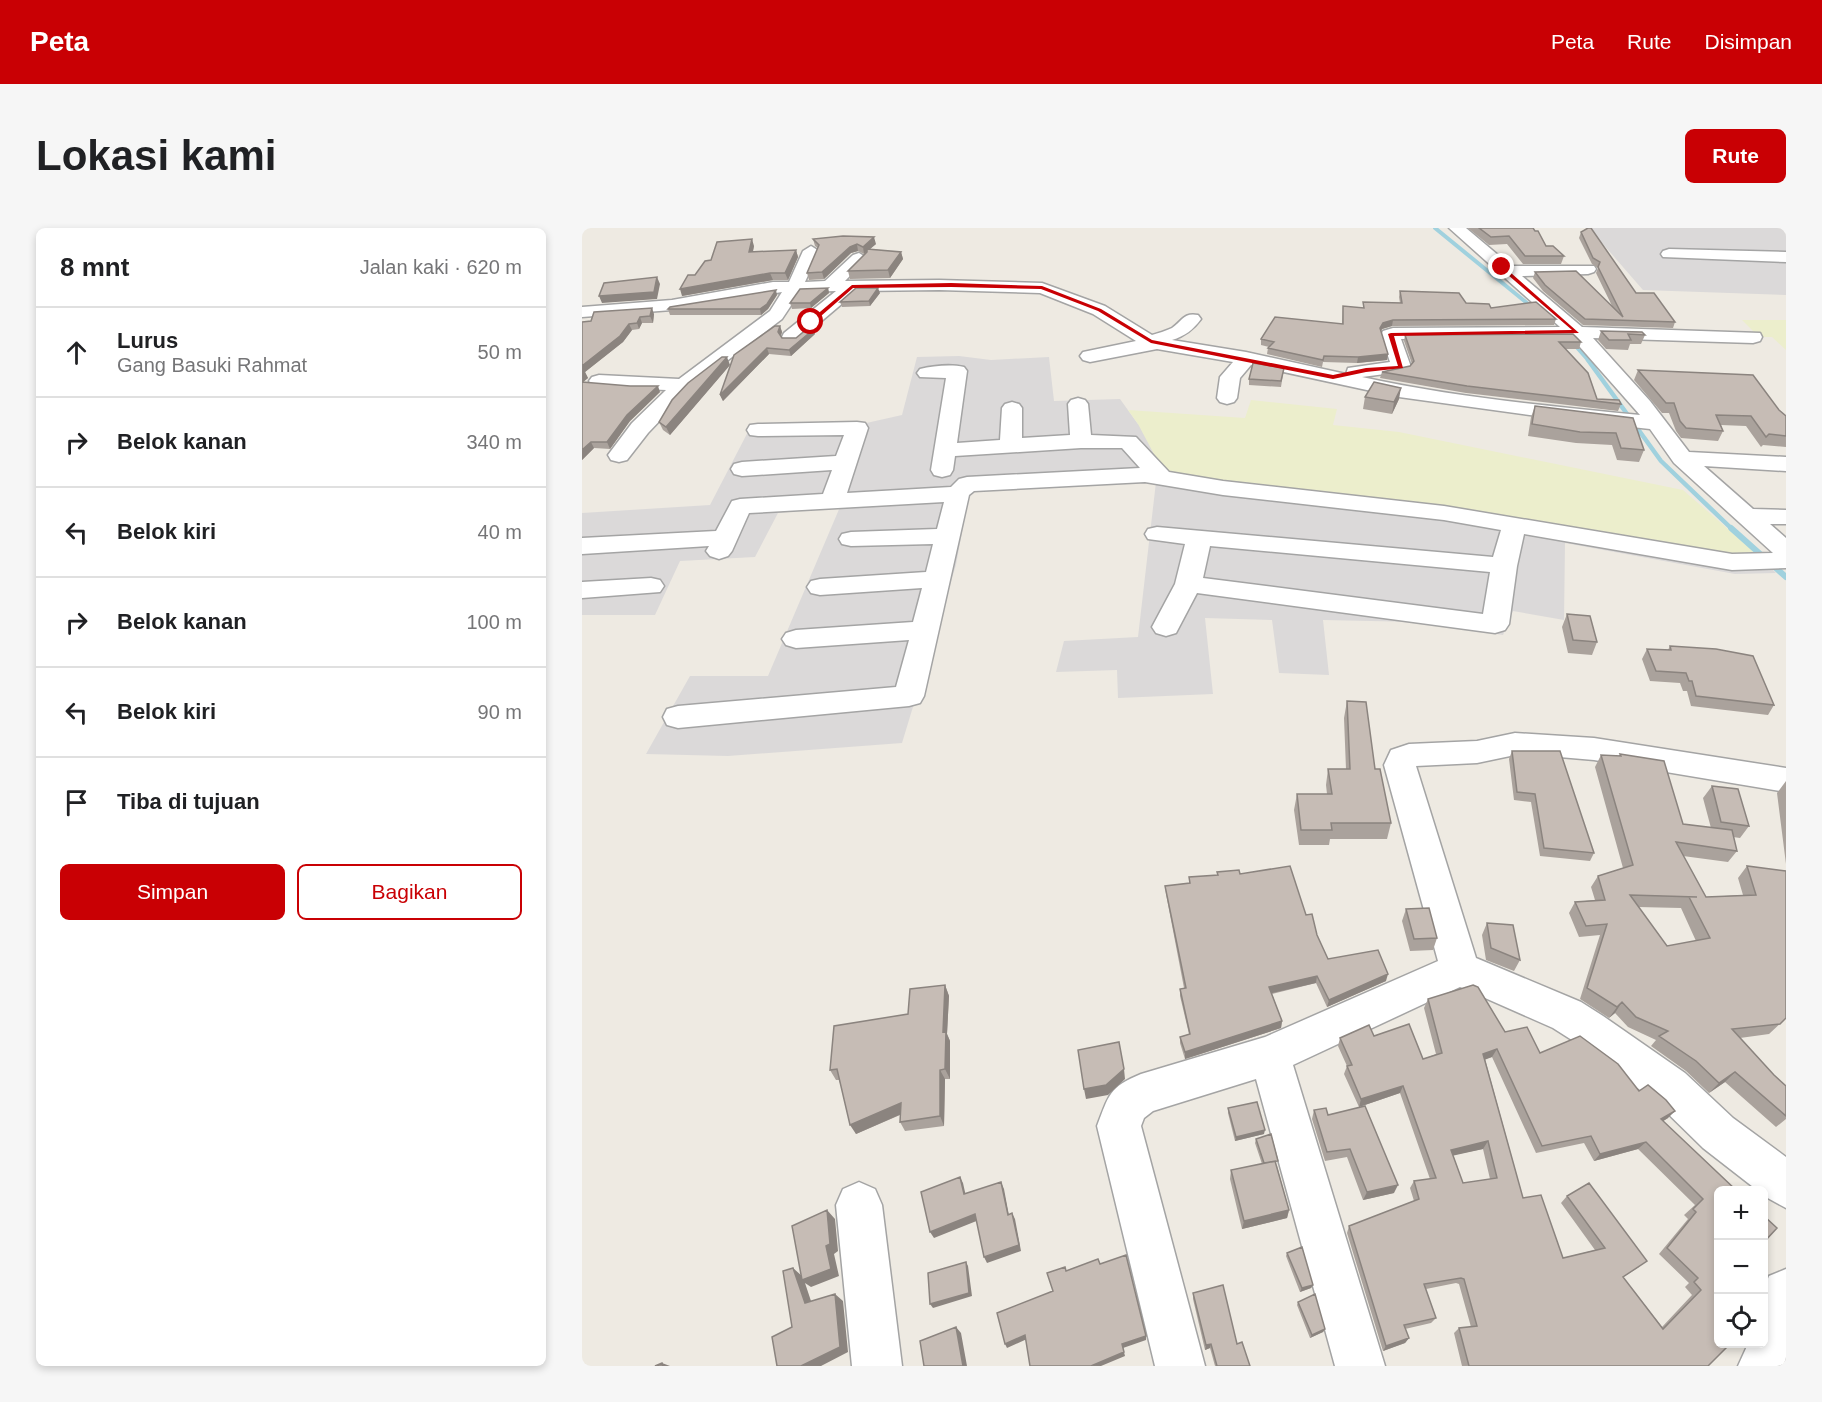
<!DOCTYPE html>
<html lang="id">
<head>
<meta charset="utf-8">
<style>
  body { margin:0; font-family:Helvetica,sans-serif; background:#f6f6f6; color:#202124 }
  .controls { position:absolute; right:18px; bottom:18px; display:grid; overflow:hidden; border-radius:9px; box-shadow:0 3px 9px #0003 }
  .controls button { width:54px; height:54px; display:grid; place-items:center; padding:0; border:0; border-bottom:2px solid #e0e0e0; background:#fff; color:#202124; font:30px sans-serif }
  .stop { position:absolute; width:18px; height:18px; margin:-14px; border:4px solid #c90004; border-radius:50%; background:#fff }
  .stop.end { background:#c90004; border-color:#fff; box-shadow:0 2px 6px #0008 }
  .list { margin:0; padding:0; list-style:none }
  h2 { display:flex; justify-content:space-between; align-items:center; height:78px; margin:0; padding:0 24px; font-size:26px }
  h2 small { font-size:20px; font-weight:400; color:#757577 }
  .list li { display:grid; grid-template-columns:39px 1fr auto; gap:18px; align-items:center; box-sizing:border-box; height:90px; padding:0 24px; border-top:2px solid #e0e0e0 }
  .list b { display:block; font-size:22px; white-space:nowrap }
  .list p { margin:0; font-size:20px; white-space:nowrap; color:#757577 }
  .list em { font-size:20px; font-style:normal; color:#757577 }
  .actions { display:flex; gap:12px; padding:18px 24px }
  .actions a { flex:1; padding:14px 0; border:2px solid #c90004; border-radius:9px; text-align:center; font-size:21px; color:#c90004 }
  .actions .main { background:#c90004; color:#fff }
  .icon { flex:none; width:33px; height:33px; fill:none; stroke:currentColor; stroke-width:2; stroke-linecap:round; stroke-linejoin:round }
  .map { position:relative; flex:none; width:1204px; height:1138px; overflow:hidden; border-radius:9px }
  header { display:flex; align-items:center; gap:36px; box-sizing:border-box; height:84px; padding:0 30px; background:#c90004; color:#fff }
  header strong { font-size:28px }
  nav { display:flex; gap:33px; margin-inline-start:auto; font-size:21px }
  .intro { display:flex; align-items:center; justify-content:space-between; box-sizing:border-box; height:144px; padding:0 36px }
  h1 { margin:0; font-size:42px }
  .button { padding:15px 27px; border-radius:9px; background:#c90004; color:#fff; font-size:21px; font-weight:700 }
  main { display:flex; gap:36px; padding:0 36px }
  aside { flex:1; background:#fff; border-radius:9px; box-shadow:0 3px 9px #0003 }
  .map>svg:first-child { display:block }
</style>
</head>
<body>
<header>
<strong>Peta</strong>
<nav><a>Peta</a><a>Rute</a><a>Disimpan</a></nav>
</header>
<div class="intro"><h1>Lokasi kami</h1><a class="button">Rute</a></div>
<main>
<aside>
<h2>8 mnt<small>Jalan kaki · 620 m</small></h2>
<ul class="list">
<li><svg class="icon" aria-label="ahead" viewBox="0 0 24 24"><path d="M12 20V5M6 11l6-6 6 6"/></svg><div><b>Lurus</b><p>Gang Basuki Rahmat</p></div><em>50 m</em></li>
<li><svg class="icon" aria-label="right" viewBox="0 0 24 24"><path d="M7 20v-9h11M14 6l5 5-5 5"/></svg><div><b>Belok kanan</b></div><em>340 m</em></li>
<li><svg class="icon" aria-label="left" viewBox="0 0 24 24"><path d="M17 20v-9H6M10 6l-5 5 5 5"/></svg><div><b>Belok kiri</b></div><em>40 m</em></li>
<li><svg class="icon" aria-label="right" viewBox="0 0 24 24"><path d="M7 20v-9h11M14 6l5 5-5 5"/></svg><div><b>Belok kanan</b></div><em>100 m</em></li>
<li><svg class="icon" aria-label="left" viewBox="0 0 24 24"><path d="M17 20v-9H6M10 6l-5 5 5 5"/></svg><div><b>Belok kiri</b></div><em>90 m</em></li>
<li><svg class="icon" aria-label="arrive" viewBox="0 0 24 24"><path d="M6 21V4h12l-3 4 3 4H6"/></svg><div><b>Tiba di tujuan</b></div></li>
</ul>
<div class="actions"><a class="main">Simpan</a><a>Bagikan</a></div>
</aside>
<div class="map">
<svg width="1204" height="1138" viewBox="0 0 1204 1138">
  <rect width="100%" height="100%" fill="#eeeae2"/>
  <path fill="#dbd9d9" d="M1007 0H1204V67L1061 62Z
    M377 128 409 132 467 129 472 173 538 171 556 196 871 279 1146 327 1177 328 1194 345 1153 346 983 315 982 392 931 383 921 407 836 394 741 392 747 447 697 445 690 392 623 390 631 466 536 470 535 442 474 444 482 413 556 409 574 254 568 251 388 260 374 337 320 515 146 528 64 526 108 448H186L258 279 196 285 173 329 98 333 73 387H0V285L128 277 169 198 280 196 320 187 335 129Z"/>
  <path fill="#eceecc" d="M1160 92H1204V122L1190 109H1177Z
    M669 172 755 181 751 197 817 204 1101 262 1177 328 1146 327 871 279 582 245 556 196 546 182 663 190Z"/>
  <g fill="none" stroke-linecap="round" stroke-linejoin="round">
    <path stroke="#a0d1de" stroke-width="4" d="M853 0 951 80
      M991 115 1007 133"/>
    <path stroke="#a0d1de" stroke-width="4.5" d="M1006 132 1079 233 1151 302"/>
    <path stroke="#a0d1de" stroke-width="6" d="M1149 300 1204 349"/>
    <defs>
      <path id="minor" d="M867 0H884L929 38H1012L1014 41 1012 44 1006 46 940 48 1000 99 1178 105 1180 109 1178 113 1171 115 1011 110 1068 173 1107 224 1204 229V243L1122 238 1171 281 1204 282V296H1188L1204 310V340L1150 342 942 306 935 338 927 396 923 402 913 405 615 365 594 405 584 408 574 405 570 399 593 356 603 316 566 311 563 306 566 301 575 299 911 329 919 302 862 292 641 267 563 254 392 263 387 267 342 468 338 475 327 478 96 500 85 497 81 489 85 481 96 478 314 459 327 412 214 420 204 417 200 411 204 405 214 402 331 394 340 360 238 367 229 365 225 359 229 353 238 351 344 344 351 316 269 318 260 316 257 311 260 306 269 304 355 301 362 274 167 285 150 323 146 328 137 331 128 328 124 323 127 318 0 326V310L134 303 150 273 158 271 241 266 250 242 160 248 152 246 149 241 152 236 160 234 254 228 262 207 176 208 168 207 165 202 168 197 176 196 275 194 283 195 286 200 265 265 369 259 377 251 385 249 558 240 540 220H499L373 228 371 242 368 247 360 249 352 247 349 242 364 150 338 149 335 145 338 141C351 138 369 136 382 139L385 143 375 215 418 212 420 180 423 176 430 174 437 176 440 180V210L488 207 486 176 489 172 496 170 503 172 506 176 509 207 554 209 587 244 641 253 862 278 1150 326 1191 325 1092 235 1068 201 977 191 817 169 669 137 658 150 655 170 652 174 645 176 638 174 635 170 638 149 651 134 575 121 508 134 501 132 498 128 501 124 554 113 511 86 458 65 357 62 275 63 216 113H202L200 109 202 105 254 63 218 64 200 91 108 161 66 205 45 232 37 234 29 232 26 227 50 195 84 162 17 159 10 157 7 153 10 149 17 147 97 151 188 83 200 64 90 82 0 89V79L90 72 191 54H207L221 23 229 18 237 23 223 54 243 53 271 27 277 25 285 30 263 53 357 52 460 55 523 78 570 107C576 105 584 103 590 100 600 93 602 84 616 87L619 91C611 102 603 108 590 112L664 124 764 146 766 140 808 134 799 107 801 103 811 100 978 99ZM990 110 1058 187C965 178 871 169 780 149L826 143 829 139 819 111ZM628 318 908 344 901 386 621 350Z
        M1087 21 1204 24V34L1081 29 1079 26 1081 23Z
        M69 350 78 352 82 358 78 364 0 370V354Z
        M933 505 1012 510 1204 540V564L1012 532 954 527H933L895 535 834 538 894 730 999 774 1021 788 1103 845 1151 890 1204 929V980L1182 968V962H1175L1121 920 1073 873 993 814 971 800 878 759 711 837 803 1138H753L674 851 571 883 562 890 559 898 623 1138H573L515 898C527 867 527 859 559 846L683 809 856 733 802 537 809 522 827 516 895 513Z
        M277 954 293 961 300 977 320 1138H270L254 977 261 961Z
        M1204 1041V1138H1156L1166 1116H1182V1061L1187 1048Z"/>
    </defs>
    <use href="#minor" stroke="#a4a4a4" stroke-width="3"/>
    <use href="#minor" fill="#fff" fill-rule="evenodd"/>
  </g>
  <path fill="#aaa29c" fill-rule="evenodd" d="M886 0H951L964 18 982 28 979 36H941L925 16 907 17Z
    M999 4 1054 65 1093 94 1091 100 1001 97 961 63 951 50 953 44 1031 80 1014 45 1016 40 1010 36 997 10Z
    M231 11 294 16 288 21 319 24 321 31 308 50 268 51 266 43 285 24 282 26 276 23 269 25 242 51 227 52 225 45 236 20 233 18Z
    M172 18 171 24 214 22 216 29 206 52H191L100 68 113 47 129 32Z
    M246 60 247 65 229 80 210 81 208 75Z
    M818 63 884 75 974 91 972 97 810 98 800 101 799 103 806 126 805 132 775 135 741 134 740 139 685 126 686 120 687 119 679 117V111L760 96 761 78 781 80V74L818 75 817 69Z
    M298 65 288 78 260 79 258 74Z
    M195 67 186 81 179 87H88L86 81Z
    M72 86 71 95H60L57 101 50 102 41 114 3 144 6 150 1 154 78 164 48 193 28 221 12 220 0 232V94Z
    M198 98 200 104 199 108 200 110H214L233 106 209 128 187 126 141 173 138 167Z
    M1019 103 1063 107 1059 116H1048L1046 122 1024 121 1016 112Z
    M823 107 999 114 997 121H983L1015 171 1039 176 1036 183 884 165 798 150 800 144 828 138 830 136 822 113Z
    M148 137 88 207 81 202 77 194Z
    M702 140 699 159 667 157V151Z
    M1056 142 1197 182 1204 188V219L1181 217 1179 219 1164 198 1139 197 1141 203 1136 213 1099 210 1094 203 1087 185H1080L1052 152Z
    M783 169 817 171 810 186 781 181Z
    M953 178 1051 190 1062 222 1057 234 1035 232 1030 217 994 215 946 208 949 189Z
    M985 386 1015 414 1010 427 986 425 980 399Z
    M1088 418 1192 477 1186 487 1109 478 1105 463H1101L1098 455 1068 453 1060 431 1065 421 1086 422Z
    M765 473 793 541 809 595 805 611H748L747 617H717L712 582 715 566H745L744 557 746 541H764L762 490Z
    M930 523 1012 625 1008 633 958 628 949 574 932 572 927 531Z
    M1038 526 1101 596 1129 600 1121 570 1130 558 1167 598 1158 610 1151 609 1155 623 1146 634 1101 628 1124 669 1161 667 1156 650 1165 638 1204 643V790L1187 806 1158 810 1192 847 1204 858V891L1194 899 1143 854 1127 865 1104 843 1069 818 1074 812 1046 799 1033 785 1027 790 998 771 1018 707 997 709 987 685 993 674 1013 672 1009 659 1016 648 1041 640 1013 539 1019 527 1037 528ZM1056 679 1099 680 1114 713 1085 718Z
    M1204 553V636L1195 565Z
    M635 644 658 646 724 687 735 707 746 731 804 753 745 779 734 755 690 766 700 793 699 800 603 831 598 815V809L607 806 598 768V761L602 760 584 666 583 658 607 655V649L635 648Z
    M824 681 855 710 851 722 828 723 820 693Z
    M905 695 938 732 932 743 904 732 900 707Z
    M363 757 367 768 365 806 368 813V851H363L362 898 323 903 318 894V887L274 906 257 852H254L248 842 326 786Z
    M846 771 923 804 958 825 1057 863 1086 890 1081 893 1155 963 1126 1138H880L872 1105 877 1100 889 1099 877 1056 874 1055 844 1061 854 1090 849 1095 823 1101 827 1110 823 1115 801 1123 765 1005 767 998 832 973 828 960 832 953 848 951 818 865 777 879 762 846 765 838 756 818 758 810 792 808 841 831 854 826 842 780ZM910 829 954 925 1002 915 1012 933 1056 921 1113 977 1102 987 1106 991 1077 1026 1107 1055 1103 1059 1110 1067 1080 1099 1041 1049 1057 1039 985 968 979 975 1013 1022 981 1030 941 970 903 831ZM901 921 908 951 881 955 871 927Z
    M646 880 682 906 653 913 646 885Z
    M732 882 746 887 812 965 781 972 765 929 743 933 730 891Z
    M674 911 695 938 707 982 705 990 660 1001 648 951 649 942 680 936 673 915Z
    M705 1025 731 1057 729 1060 718 1064 704 1028Z
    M611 1065 655 1116 668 1138H633L628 1120 623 1122 611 1071Z
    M716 1074 743 1101 741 1104 728 1110 715 1077Z"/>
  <path fill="#8b847f" d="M292 9 294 16 282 26 281 19Z
    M170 11 172 18 169 31 167 24Z
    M275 16 276 23 269 25 242 51 240 44 268 19Z
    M214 22 216 29 206 52 203 45Z
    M319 24 321 31 308 50 306 42Z
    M188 45 191 52 100 68 98 61Z
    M75 49 78 56 75 71 20 75 17 68Z
    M246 60 247 65 229 80 228 75Z
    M296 60 298 65 288 78 287 73Z
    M194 62 195 67 186 81 179 87 178 81Z
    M70 80 72 86 71 95 68 88Z
    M58 89 60 95 57 101 55 95Z
    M811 92 810 98 800 101 797 106 798 100 801 95Z
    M47 96 50 102 41 114 3 144 6 150 0 155V138Z
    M198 98 200 104 198 110 196 104Z
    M232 101 233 106 209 128 207 122Z
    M185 120 187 126 141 173 138 167Z
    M806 126 805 132 775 135 776 129Z
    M145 129 148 137 88 207 84 199Z
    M76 158 78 164 48 193 28 221 25 214 45 187Z
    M819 160 817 171 810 186 812 174Z
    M9 214 12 220 0 232V222Z
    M806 746 804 753 745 779 747 772Z
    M735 748 734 755 686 766 687 759Z
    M363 757 367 768 365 806 368 813V851L363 841 361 804Z
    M1040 774 1033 785 1027 790 1035 779Z
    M700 793 699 800 603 831V824Z
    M915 821 910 829 897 834 901 826Z
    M542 841 543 851 526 867 504 871 502 861Z
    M358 842 363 851 362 898 358 888Z
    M1153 844 1143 854 1127 865 1137 855Z
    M821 858 818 865 777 879 779 871Z
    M319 875 324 884 274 906 268 897Z
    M1093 883 1086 890 1072 899 1079 891Z
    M683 902 682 906 653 913 654 909Z
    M906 913 901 921 865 929 869 922Z
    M1064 914 1056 921 1012 933 1018 926Z
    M378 949 381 955 385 973 382 966Z
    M419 954 422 961 428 993 426 987Z
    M816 957 812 965 781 972 785 964Z
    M245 982 253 991 256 1023 252 1026 257 1048 229 1059 223 1055 232 1082 223 1075 211 1040 220 1048Z
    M707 982 705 990 660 1001 662 993Z
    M430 985 433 991 439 1023 405 1035 402 1029Z
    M393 986 397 992 352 1010 348 1004Z
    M384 1034 386 1038 390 1068 351 1080 348 1076Z
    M731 1057 729 1060 718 1064 720 1060Z
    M253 1066 261 1073 266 1124 239 1138H219Z
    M374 1099 379 1105 385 1138H381Z
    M743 1101 741 1104 728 1110 730 1107Z
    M443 1107 445 1111 425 1120 423 1116Z
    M564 1108V1112L541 1120 540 1116Z
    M827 1110 823 1115 801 1123 804 1118Z
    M629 1116 628 1120 623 1122 624 1117Z
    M542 1124 543 1128 519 1138H509Z
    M80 1135 88 1138H81Z"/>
  <path fill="#c6bcb5" stroke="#8b847f" stroke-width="1.5" fill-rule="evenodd" d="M897 0H951L953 3H956L964 18H971L982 28H943L927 8 909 9Z
    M1006 0H1009L1054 65H1072L1093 94 1003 91 963 57 953 44 994 43 1041 89 1016 39 1018 34 1011 30 999 4Z
    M261 8 292 9 281 19 275 16 268 19 240 44 225 45 237 17 231 11Z
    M170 11 167 24 214 22 203 45H188L98 61 106 47H113L123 33 129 32 135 14Z
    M285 21 319 24 306 42 266 43 285 24Z
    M75 49 72 64 17 68 22 55Z
    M246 60 228 75H208L218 61Z
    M274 60H296L287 73 258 74Z
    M194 62 185 76 178 81H86L88 79Z
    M818 63 877 65 884 75 907 76 909 80 954 74 974 91 811 92 801 95 798 100 806 126 776 129 742 128 741 132 686 120 692 114 679 111 693 89 761 96V78L782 80 781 74 820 75Z
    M70 80 68 88 58 89 55 95 47 96 38 108 0 138V94L9 93 12 84Z
    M193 98H198L196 104 200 110H214L226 100 232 101 207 122 185 120 138 167 152 127Z
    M1019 103 1060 104 1063 107 1046 106 1049 112H1027Z
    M991 106 999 114H977L1006 145 1015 171 1037 172 1039 176 885 158 800 144 828 138 832 133 823 107Z
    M140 129H145L84 199 77 194 90 172 106 155Z
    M671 135 702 140 699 153 667 151Z
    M1056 142 1171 147 1197 182 1204 188V208L1187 206 1184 209 1169 188 1134 187 1141 203 1104 200 1098 193 1092 175H1084Z
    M0 154 48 158H76L45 187 25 214H9L0 222Z
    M792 154 819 160 812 174 783 169Z
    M953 178 1051 190 1062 222 1039 220 1034 205 998 204 950 196Z
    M985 386 1008 388 1015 414 991 412Z
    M1088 418 1134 421 1171 428 1192 477 1114 468 1110 453H1107L1104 445 1074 443 1065 421 1089 422Z
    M765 473 784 474 793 541H798L809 595H749L750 602H719L715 566H750L746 541H768Z
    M930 523H978L1012 625 962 620 953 566 935 564Z
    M1038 526 1082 533 1101 596 1150 602 1155 623 1094 614 1124 669 1174 667 1165 638 1204 643V790L1198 796 1150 801 1192 847 1204 858V888L1153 844 1137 855 1114 833 1077 808 1086 803 1054 789 1040 774 1035 779 1005 760 1025 696 1004 698 993 674 1023 672 1016 648 1051 637 1019 527 1039 528ZM1048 667 1115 669H1107L1128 710 1085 718Z
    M1130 558 1156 561 1167 598 1139 594Z
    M708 638 724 687 730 686 735 707 746 731 796 722 806 746 747 772 735 748 687 759 700 793 603 824 598 809 608 806 598 761 604 760 583 658 608 655 607 649 636 647 635 644 657 642 658 646Z
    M847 680 855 710 832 711 824 681Z
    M905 695 931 697 938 732 909 720Z
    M363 757 361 804 364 803 363 841 358 842V888L318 894 319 875 268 897 255 841 248 842 252 798 326 786 328 761Z
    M891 757 896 759 923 804 945 799 958 825 998 808 1036 836 1057 863 1066 857 1084 872 1093 883 1079 891 1155 963H1137V1116H1148L1126 1138H887L877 1100 895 1098 882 1051 879 1050 842 1056 854 1090 822 1097 827 1110 804 1118 767 998 837 971 832 953 854 950 821 858 779 871 765 838 770 837 758 810 787 797 792 808 827 796 841 831 860 825 846 771ZM915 821 960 918 1009 908 1018 926 1064 914 1121 971 1111 981 1114 984 1085 1020 1116 1050 1112 1054 1119 1062 1081 1101 1041 1049 1065 1033 1007 955 985 968 1023 1020 981 1030 959 967 941 970 901 826ZM906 913 915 950 881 955 869 922Z
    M537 814 542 841 524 857 502 861 496 822Z
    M675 874 683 902 654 909 646 880Z
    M783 878 816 957 785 964 768 921 745 924 732 882 744 880 746 887Z
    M689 906 696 933 682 935 674 911Z
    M693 933 707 982 662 993 649 942Z
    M378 949 382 966 419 954 426 987 430 985 437 1017 402 1029 393 986 348 1004 339 964Z
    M245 982 248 1016 244 1018 249 1041 220 1052 210 998Z
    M1182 988 1195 1000 1182 1014Z
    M720 1019 731 1057 720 1060 705 1025Z
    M544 1027 564 1108 540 1116 542 1124 509 1138H448L443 1107 423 1116 415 1085 471 1063 465 1045 483 1039 484 1043 516 1031 518 1036Z
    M384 1034 387 1065 348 1076 346 1045Z
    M211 1040 223 1075 253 1066 258 1119 219 1138H195L190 1109 210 1099 201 1043Z
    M641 1057 655 1116 660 1114 668 1138H635L629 1116 624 1117 611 1065Z
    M733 1066 743 1101 730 1107 716 1074Z
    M374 1099 381 1138H342L338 1113Z
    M80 1135 81 1138H73Z"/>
  <path fill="#c90004" d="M920 37 997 105 812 108 821 140 784 144 751 151 569 115 516 83 459 61 369 59 271 60 231 95 226 94 270 57 369 55 460 58 519 81 570 112 751 147 784 140 816 138 806 106 809 105 990 102 918 40Z"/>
</svg>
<div class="controls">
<button>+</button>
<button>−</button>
<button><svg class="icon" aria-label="locate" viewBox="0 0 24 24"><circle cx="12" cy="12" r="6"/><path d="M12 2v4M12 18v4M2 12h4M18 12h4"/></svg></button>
</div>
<div class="stop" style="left:229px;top:94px"></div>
<div class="stop end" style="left:920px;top:39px"></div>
</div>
</main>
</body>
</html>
